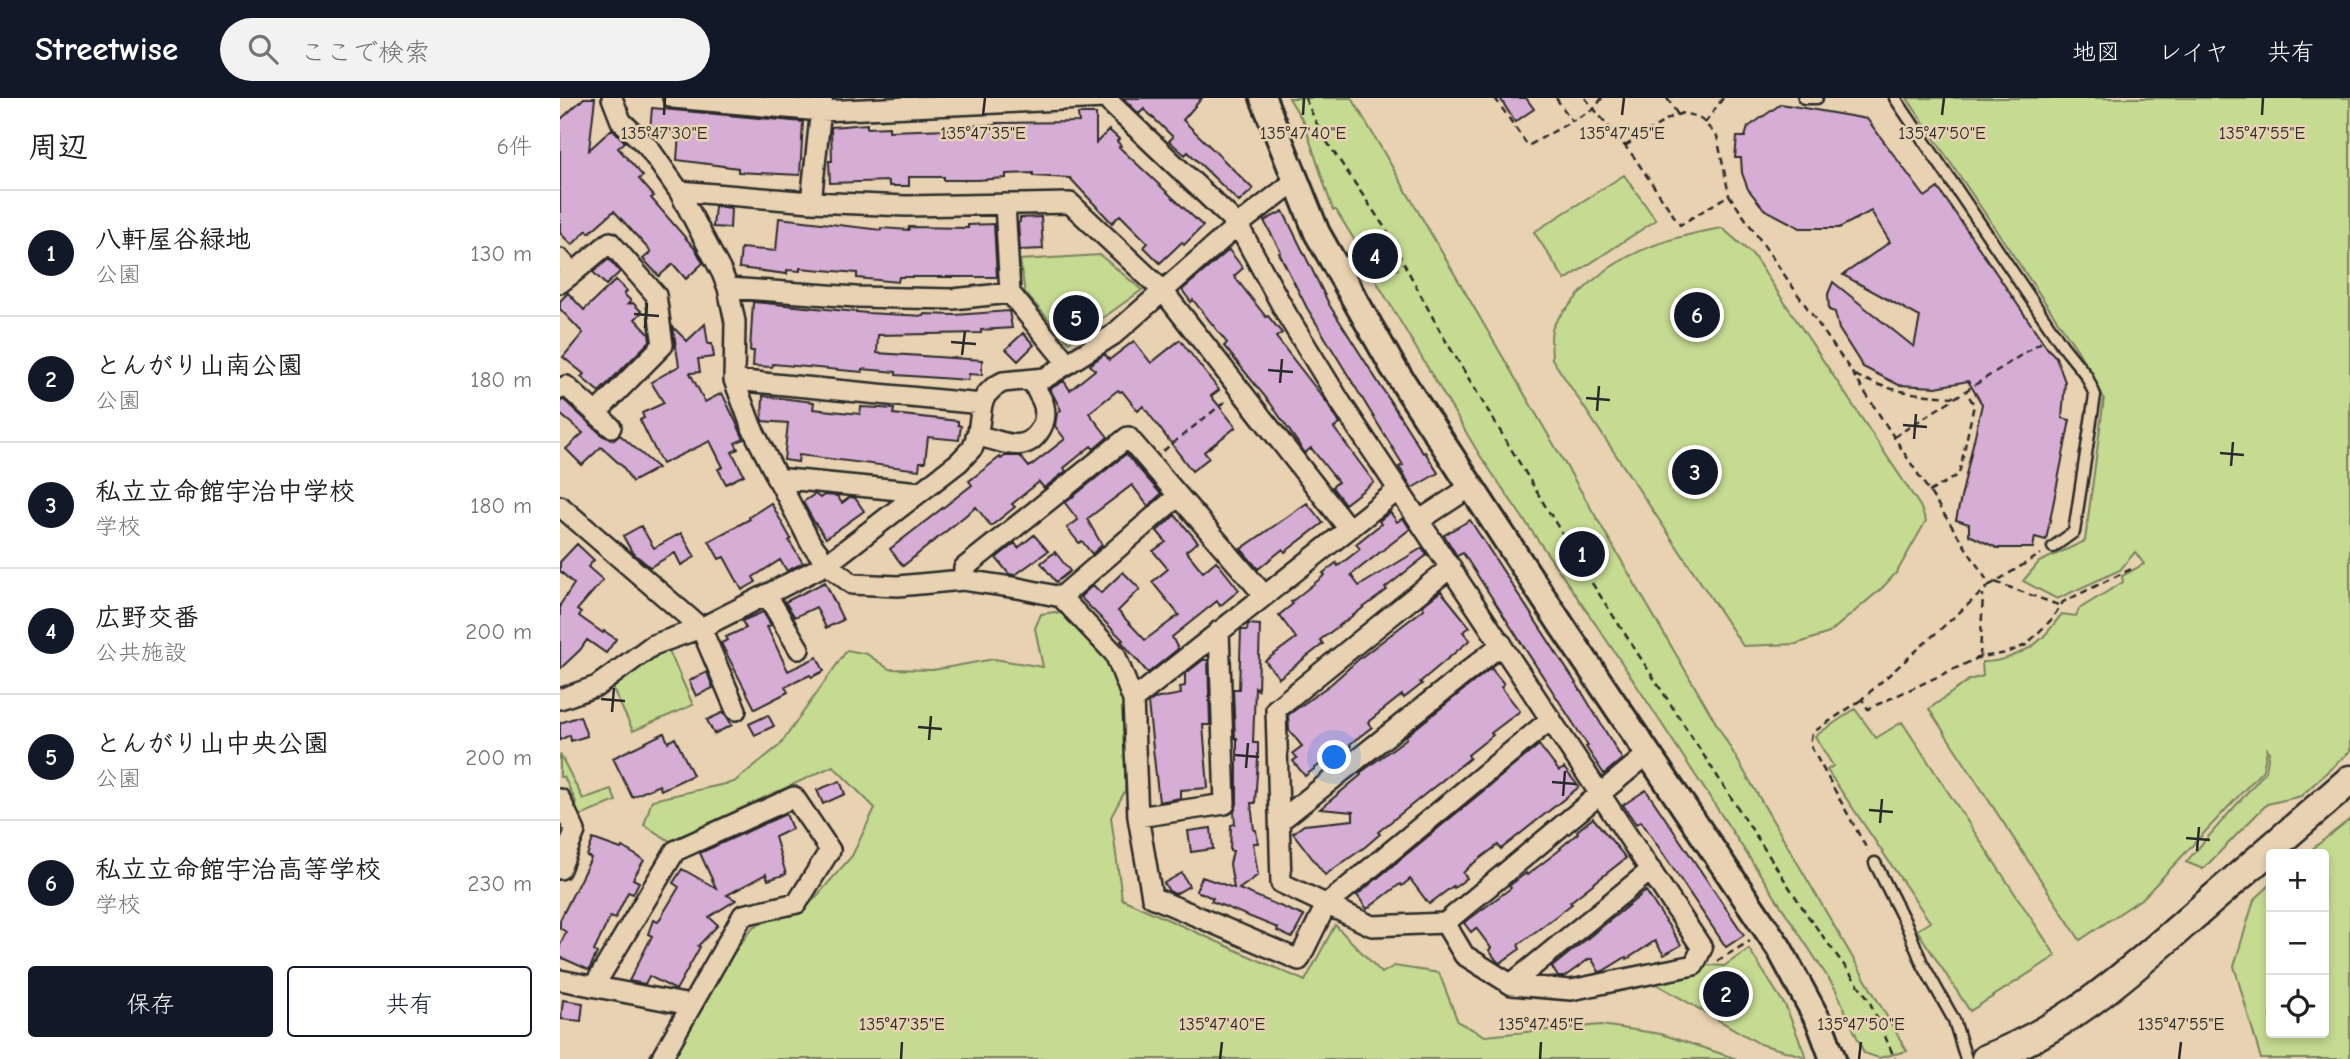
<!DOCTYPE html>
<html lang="ja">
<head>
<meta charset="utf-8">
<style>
  body { margin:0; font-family:"Comic Neue","Klee One",sans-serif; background:#f2f2f2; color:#202124 }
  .controls { position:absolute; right:21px; bottom:21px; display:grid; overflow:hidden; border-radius:7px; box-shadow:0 4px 10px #0003 }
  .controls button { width:63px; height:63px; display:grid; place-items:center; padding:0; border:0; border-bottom:2px solid #e0e0e0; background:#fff; color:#202124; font:35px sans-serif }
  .you { position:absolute; left:775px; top:660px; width:24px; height:24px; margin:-18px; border:5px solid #fff; border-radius:50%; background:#1a73e8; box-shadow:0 0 0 10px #1a73e833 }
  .badge { display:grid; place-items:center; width:46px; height:46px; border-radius:50%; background:#111827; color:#fff; font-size:23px; font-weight:700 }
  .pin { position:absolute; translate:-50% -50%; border:4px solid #fff; box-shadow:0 2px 7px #0006 }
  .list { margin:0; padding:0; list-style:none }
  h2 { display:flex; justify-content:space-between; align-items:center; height:91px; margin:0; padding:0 28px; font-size:30px }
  h2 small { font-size:23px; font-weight:400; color:#757577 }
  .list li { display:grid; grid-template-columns:46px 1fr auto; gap:21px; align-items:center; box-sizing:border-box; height:126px; padding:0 28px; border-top:2px solid #e0e0e0 }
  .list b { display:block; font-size:26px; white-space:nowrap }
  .list p { margin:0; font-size:23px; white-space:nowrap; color:#757577 }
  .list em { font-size:23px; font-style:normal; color:#757577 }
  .actions { display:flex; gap:14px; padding:21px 28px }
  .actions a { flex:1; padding:16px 0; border:2px solid #111827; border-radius:7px; text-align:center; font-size:24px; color:#111827 }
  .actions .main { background:#111827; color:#fff }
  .icon { flex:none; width:38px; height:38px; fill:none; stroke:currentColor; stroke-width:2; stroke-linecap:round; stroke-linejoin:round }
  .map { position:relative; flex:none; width:1790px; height:961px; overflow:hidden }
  header { display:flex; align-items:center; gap:42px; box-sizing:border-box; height:98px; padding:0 35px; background:#111827; color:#fff }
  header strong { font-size:33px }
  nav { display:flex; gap:38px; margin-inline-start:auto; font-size:24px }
  .search { width:490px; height:63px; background:#f2f2f2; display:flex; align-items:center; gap:18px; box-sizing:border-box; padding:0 24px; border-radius:38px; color:#757577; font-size:26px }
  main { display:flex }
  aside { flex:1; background:#fff }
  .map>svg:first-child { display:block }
</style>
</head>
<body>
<header>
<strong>Streetwise</strong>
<div class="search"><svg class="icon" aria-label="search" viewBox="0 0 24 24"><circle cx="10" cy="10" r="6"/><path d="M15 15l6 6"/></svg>ここで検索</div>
<nav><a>地図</a><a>レイヤ</a><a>共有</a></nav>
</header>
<main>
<aside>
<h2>周辺<small>6件</small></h2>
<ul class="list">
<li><span class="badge">1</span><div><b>八軒屋谷緑地</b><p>公園</p></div><em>130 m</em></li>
<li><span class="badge">2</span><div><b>とんがり山南公園</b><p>公園</p></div><em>180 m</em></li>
<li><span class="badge">3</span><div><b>私立立命館宇治中学校</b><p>学校</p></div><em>180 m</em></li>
<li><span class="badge">4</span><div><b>広野交番</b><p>公共施設</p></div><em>200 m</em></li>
<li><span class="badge">5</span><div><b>とんがり山中央公園</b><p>公園</p></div><em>200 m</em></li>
<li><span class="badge">6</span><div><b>私立立命館宇治高等学校</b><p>学校</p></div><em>230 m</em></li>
</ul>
<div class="actions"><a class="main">保存</a><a>共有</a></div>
</aside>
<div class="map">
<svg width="1790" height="961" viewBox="0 0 1790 961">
  <rect width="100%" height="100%" fill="#e8d2b1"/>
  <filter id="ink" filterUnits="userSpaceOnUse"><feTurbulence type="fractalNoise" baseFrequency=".0143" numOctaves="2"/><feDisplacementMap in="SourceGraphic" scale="14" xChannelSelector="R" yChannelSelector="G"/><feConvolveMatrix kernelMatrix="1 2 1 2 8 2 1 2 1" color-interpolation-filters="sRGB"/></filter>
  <g filter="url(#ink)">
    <path fill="#c5db91" stroke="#78835e" stroke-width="2" d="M729 0H792L1347 953 1319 960 1304 955 1276 892 1056 556 919 356 815 181 838 171 819 135 795 143 776 112H773L744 25Z
      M1347 0H1790V653L1741 698 1707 706 1643 771 1626 764 1706 673 1709 654 1707 651 1703 672 1584 799 1520 842 1369 611 1409 582 1423 578 1422 564C1440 565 1467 554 1480 542 1488 535 1495 524 1502 516L1516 518 1519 511 1563 484 1562 478 1584 466 1575 454 1560 472 1497 501 1463 483 1479 464 1525 443 1544 300 1518 253Z
      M1064 77 1096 122 1005 182 974 134Z
      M1162 130 1193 157 1360 408 1366 423 1337 474 1321 491 1269 535 1236 546 1183 548 992 261C992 252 989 237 993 229 996 221 1004 213 1010 207 1048 158 1103 140 1162 130Z
      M540 157 582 192 509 244 465 195 460 162Z
      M495 514 507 517 554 569 566 619 565 693 551 719 562 801 745 883 775 827 822 875 834 868 879 875 898 924 925 938 1041 927 1101 936 1177 961H110L129 915 193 829 249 807 292 758 315 710 273 668 110 743 84 727 92 702 174 684 220 647 287 552 307 556 329 571 373 572 434 561 483 569 475 530 481 516Z
      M107 548 133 607 73 633 53 591 68 574Z
      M1295 611 1316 640 1342 624 1496 858 1410 913 1357 832 1370 824 1267 672 1273 668 1255 638Z
      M0 656 23 701 51 691 56 703 18 719 12 706 16 704 4 679H0Z
      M1790 721V961H1701L1674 868 1694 802 1711 786V935H1764V756H1746Z
      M1189 851 1226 909 1246 959 1200 946 1091 883 1148 867 1164 868Z"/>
    <path fill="#d6aed5" stroke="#2b2b2b" stroke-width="2" d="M24 0H35L29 52 52 31 65 44 58 50 83 78 79 81 94 98 91 100 136 152 143 165 126 181 113 166 99 178 83 161 91 154 54 113 29 135 27 132 12 147 0 135V22Z
      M563 0H642L623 22 693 91 679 104 628 54 625 57 609 43 613 39 584 11 579 16Z
      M940 0H966L974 11 955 24Z
      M1221 6 1307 21 1365 99 1378 90 1488 251 1496 259 1505 284 1502 320 1510 322 1486 442 1475 439 1473 450H1437L1409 437V426L1396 422 1422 306 1408 283 1376 289 1339 287 1303 269 1279 231 1275 214 1269 212 1268 196 1273 184 1354 249 1360 219 1283 177 1330 144 1311 113 1279 130H1240L1204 111 1188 91 1182 75 1181 60H1175L1177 39H1185L1188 29Z
      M92 10 243 24 240 77 178 74V70L117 62 119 35 90 32Z
      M518 16H536V45L549 32 559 41 557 43 561 48 559 49 643 128 624 147 622 144 600 165 584 149 588 145 560 117 552 125 510 80 473 78V75L446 76V80L417 82H384V79H349V88H329V83L270 85 269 63H272L271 29 307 26V30L329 29V33L390 31V28L437 27 436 25 519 24Z
      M155 108 171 110 170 130 153 129Z
      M723 113 770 208 863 355 865 354 878 375 852 390 839 369 843 367 747 210 719 155 721 154 704 123Z
      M481 119 483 151 460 152 458 125 460 124V120Z
      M219 120 321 132V130L349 132V129L408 130V127L434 126 437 179H339L338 184 297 180V175L240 170V173L227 172V176L179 170 181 150 216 153Z
      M816 141 832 169 815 177 798 147Z
      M669 152 683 170 674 178 706 219 708 218 722 235 716 239 768 306 780 326 774 330 814 384 785 406 772 389 778 384 751 350 745 355 711 306 664 248 667 245 633 202 631 204 622 192Z
      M49 161 60 174 46 187 33 174Z
      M56 182 67 193 64 196 71 203 68 206 73 205 82 214 75 221 89 236 90 243 39 294 21 279 24 276 3 259 23 235 0 211V203L8 195 24 212Z
      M193 204 307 215 364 218V216L395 217 449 213 452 230 421 232V235L318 237 317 255 422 262V277L409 276 408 282 336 277V274L302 271V274L213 266 212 269 193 268 194 253H190Z
      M145 226 148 246H152L154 259 138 261 140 274 130 275 145 304 162 295 184 341 175 345 178 351 172 354 184 377 166 386 158 371 163 369 150 343 102 366 80 322 84 320 82 315 104 305 91 284 119 268 113 229 127 243Z
      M463 235 474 247 458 263 446 251Z
      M620 242 659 292 651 298 676 329 644 354 649 360 632 373 583 308 578 313 562 293 560 294 558 292 529 315 548 339 534 351 531 348 504 370 506 373 484 390 479 384 452 406 455 409 431 428 416 409 343 468 330 451 412 387 409 383 440 359 441 361 445 358H460L469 369 505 341 495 328 497 315 501 312 490 291 504 283 510 292 535 272 530 267 535 263 545 256 549 262 574 243 591 265Z
      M203 298 254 304 253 311 300 316 301 309 320 310 334 311 333 316 398 323V327L401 328 399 342 368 339 365 364H360L359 372 239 357 238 364 224 362 228 325 202 323Z
      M4 302 43 338 54 342 60 337 98 370 72 384 63 369 41 349 22 367 6 351 23 335 0 316V303Z
      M566 356 601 396 588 408 572 387 527 421 542 447 532 456 522 443 519 445 507 430 518 422 505 405Z
      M255 396 260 400 264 397 277 398 282 405 290 399 295 400 304 413 266 440 253 422 243 404Z
      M211 405 231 441 229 443 243 465 227 473 220 462 193 479 196 484 182 492 164 459 159 461 149 443 190 421 189 419Z
      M747 405 763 425 725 454 723 451 698 471 681 451Z
      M830 414 837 424 843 420 850 431 791 477 799 488 862 450 867 457 825 490 827 492 760 542 763 546 719 580 705 563 736 540 719 517 733 506 731 504 765 477 763 475 776 465 778 468 800 451 796 446 821 426 819 423Z
      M615 417 638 444 626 453 643 474 656 463 679 492 660 508 657 503 612 539 618 551 588 575 561 543 563 542 520 499 533 487 541 495 563 474 580 491 558 513 585 542 619 517 592 484 608 471 593 453 606 444 597 433Z
      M910 422 1023 596 1062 661 1044 676 1026 649 1028 648 903 455 897 458 884 437Z
      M81 428 94 450 121 435 135 459 121 467 115 455 90 469 72 454 63 438Z
      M474 437 488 453 455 477 449 476 436 460 455 445 458 450Z
      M17 446 34 462 28 469 43 482 17 512 21 515 19 518 43 535 44 533 56 541 46 555 27 542 20 552 0 571V507L14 486 0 473V464Z
      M495 454 510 473 496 484 481 465Z
      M265 484 283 522 266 530 256 509 235 519 225 504Z
      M881 493 910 529 903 534 910 542 860 584 862 586 844 600 842 597 808 624 812 629 790 646 791 648 774 661 772 657 745 678 733 663 737 660 733 655 742 648 729 632 728 617 771 586 799 561 864 511 862 508Z
      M203 514 211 527 207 529 228 573 257 559 264 573 252 579 250 577 225 589 228 594 195 611 161 545 168 542 166 539 186 530 182 523Z
      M688 526 700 527 698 592 695 589 693 645H698V661L695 705H691L694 732H696L698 745H693L698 777 679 791 744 818 732 840 717 833 718 830 651 803 653 800 636 793 642 779 674 790 670 766 673 753H670L671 727 675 726 674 714 677 706V640H675L673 591H679L681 532H687Z
      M643 562H648L650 627H643L648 690 620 692V700L599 704 588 605 594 601 621 596 620 589 625 588V576Z
      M931 570 944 586 941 589 960 613 931 635 933 637 908 657 910 660 818 734 820 736 805 749 765 777 733 735 744 727 793 722V714L760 711 801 677 800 675 847 640 846 638Z
      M147 574 153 590 136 598 129 583Z
      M164 614 172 627 154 636 147 622Z
      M208 617 214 628 195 637 189 626Z
      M20 618 27 638 11 643 10 637 0 642V625Z
      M104 635 108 644 115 640 133 677 101 692 99 687 72 699 53 660Z
      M979 647 999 673 1004 670 1019 689 941 751 938 747 910 768 903 775 907 780 894 790 893 788 869 806 850 781 842 788 840 786 807 811 797 797Z
      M280 683 285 696 263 706 257 692Z
      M1086 692 1184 837 1166 849 1081 723 1076 726 1063 707Z
      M226 716 232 731 215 739 226 776 208 782 206 776 167 797 176 802 149 819 158 827 138 848 140 849 116 892 89 878 85 886 69 883 92 838 88 836 93 822 98 824 119 789 113 785 122 771 156 790 140 755Z
      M1033 720 1066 760 1010 804 1012 806 958 847 960 851 940 865 937 863 929 852 931 850 916 830 911 834 904 825 951 790 949 788 966 775 967 777 1001 751 1000 750 1018 735 1017 733Z
      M651 730 653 751 631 754 628 733Z
      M33 741 61 751 62 749 84 762 73 781 79 784 73 796 68 794 55 821 50 819 34 853 37 855 29 872 0 859V847L6 834 0 830V822L31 760 27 758Z
      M622 775 629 788 615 796 609 793 604 785Z
      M1086 793 1121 847 1104 857 1095 843 1067 861 1066 859 1043 873 1039 874 1032 861H1029L1004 879H998L992 869Z
      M3 902 23 905 21 923 1 921Z"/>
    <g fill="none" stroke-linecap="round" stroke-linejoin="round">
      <defs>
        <path id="service" d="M1244 0H1257
          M1335 0 1502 247 1526 277 1535 297 1514 434 1493 449
          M1315 765 1347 828 1362 865 1394 922 1406 961"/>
        <path id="minor" d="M52 0 61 23 88 49 119 93 162 175 168 190 175 224 174 282 192 330 250 444 267 466 292 486 338 488 403 482 458 490 501 499 555 556 573 602 578 719 592 799 739 862 766 807 991 621
          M113 0 261 13 545 0 678 127 727 217 781 305 1142 850 1134 867 1011 892 952 887 904 857 885 825
          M119 93 251 104 346 108 510 105 603 193 788 430
          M251 104 262 1
          M445 106 450 195 508 266
          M0 161 13 175 0 185
          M13 175 50 144 96 197 103 247 36 315
          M168 190 296 199 393 201 450 195
          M174 282 422 306
          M0 291 6 288 51 329
          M416 338C438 340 461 358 478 335 484 327 486 317 484 308 482 298 475 294 474 283
          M216 380 360 394
          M0 408 141 530 176 612
          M860 422 912 388
          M891 469 716 611 721 785 812 828 885 825 1089 655
          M403 482 404 470 568 339 704 497
          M207 497 239 551
          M501 499 618 398
          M0 601 37 588 93 547 141 530 267 466 399 364 413 349 418 334 422 306 426 297 434 289 443 284 485 280 553 237 678 127 735 83
          M573 602 838 392
          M0 701 15 733 0 771
          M578 719 665 706 659 533
          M720 723 942 546
          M0 882 130 907
          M951 886 1091 772
          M34 888 115 753 234 699 270 752 237 805 183 817 101 961"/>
        <path id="tertiary" d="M703 0 757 135 833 269 1004 531 1219 850 1260 926 1273 961"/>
        <path id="secondary" d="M1426 961C1509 929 1566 877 1632 819 1685 773 1737 728 1790 682"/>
      </defs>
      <use href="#service" stroke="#2b2b2b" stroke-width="15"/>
      <use href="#minor" stroke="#2b2b2b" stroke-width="24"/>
      <use href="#tertiary" stroke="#2b2b2b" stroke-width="30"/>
      <use href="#secondary" stroke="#2b2b2b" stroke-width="33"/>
      <path stroke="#2b2b2b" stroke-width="2.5" stroke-dasharray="7 5" stroke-linecap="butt" d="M745 0 761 35 825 130 880 233 1030 482 1248 818 1308 900 1335 961
        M935 0 968 48 1012 23
        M996 0 1012 23 1034 11 1042 0
        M1025 0 1074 59 1120 127 1169 97 1291 273 1430 487 1481 456
        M1107 0 1118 17
        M1145 25 1163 0
        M1065 48 1111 19 1123 15 1139 19 1157 38 1169 97
        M1295 277C1327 293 1358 297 1394 299
        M1334 339 1483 243
        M603 353 666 303
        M1369 394 1399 376 1414 307 1406 293
        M1435 484 1501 508
        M1430 487 1302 601 1308 611 1420 559 1447 555 1466 547 1491 522 1503 504 1571 471
        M1420 559 1423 496
        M1301 602 1252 635 1250 647 1308 753
        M1157 863 1190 843"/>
      <use href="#service" stroke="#e8d2b1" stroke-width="10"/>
      <use href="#minor" stroke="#e8d2b1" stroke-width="19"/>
      <use href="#tertiary" stroke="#e8d2b1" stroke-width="24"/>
      <use href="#secondary" stroke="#e8d2b1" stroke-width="28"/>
    </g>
  </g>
  <path fill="none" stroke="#2b2b2b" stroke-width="2.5" d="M104 17 105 0M423 17 425 0M743 17 744 0M1062 17 1064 0M1382 17 1384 0M1702 17 1703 0M74 216 99 218M85 230 87 205M391 244 416 246M402 257 405 233M708 272 733 274M720 285 722 261M1026 300 1050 302M1037 313 1039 288M1343 327 1367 329M1354 341 1356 316M1660 355 1684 357M1671 368 1673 344M41 601 65 603M52 614 54 590M358 629 382 631M369 642 371 618M675 657 699 659M686 670 688 645M992 684 1016 686M1003 698 1005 673M1309 712 1333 714M1320 725 1322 701M1626 740 1650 742M1637 753 1639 729M341 961 342 944M660 961 662 944M980 961 981 944M1299 961 1301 944M1619 961 1621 944"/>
  <g font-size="18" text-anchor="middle" fill="#2b2b2b" stroke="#e8d2b1" stroke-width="5" stroke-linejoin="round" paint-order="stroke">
    <text x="104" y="41">135°47'30"E</text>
    <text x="423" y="41">135°47'35"E</text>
    <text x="743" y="41">135°47'40"E</text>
    <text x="1062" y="41">135°47'45"E</text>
    <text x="1382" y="41">135°47'50"E</text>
    <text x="1702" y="41">135°47'55"E</text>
    <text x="342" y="932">135°47'35"E</text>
    <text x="662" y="932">135°47'40"E</text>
    <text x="981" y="932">135°47'45"E</text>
    <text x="1301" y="932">135°47'50"E</text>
    <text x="1621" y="932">135°47'55"E</text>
  </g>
</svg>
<div class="controls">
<button>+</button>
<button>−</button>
<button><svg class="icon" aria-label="locate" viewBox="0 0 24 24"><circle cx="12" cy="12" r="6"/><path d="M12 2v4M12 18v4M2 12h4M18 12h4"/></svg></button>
</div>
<div class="you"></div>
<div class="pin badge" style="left:1022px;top:456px">1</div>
<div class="pin badge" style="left:1166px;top:896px">2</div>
<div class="pin badge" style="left:1135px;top:374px">3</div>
<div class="pin badge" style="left:815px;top:158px">4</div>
<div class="pin badge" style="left:516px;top:220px">5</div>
<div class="pin badge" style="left:1137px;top:217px">6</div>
</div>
</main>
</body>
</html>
